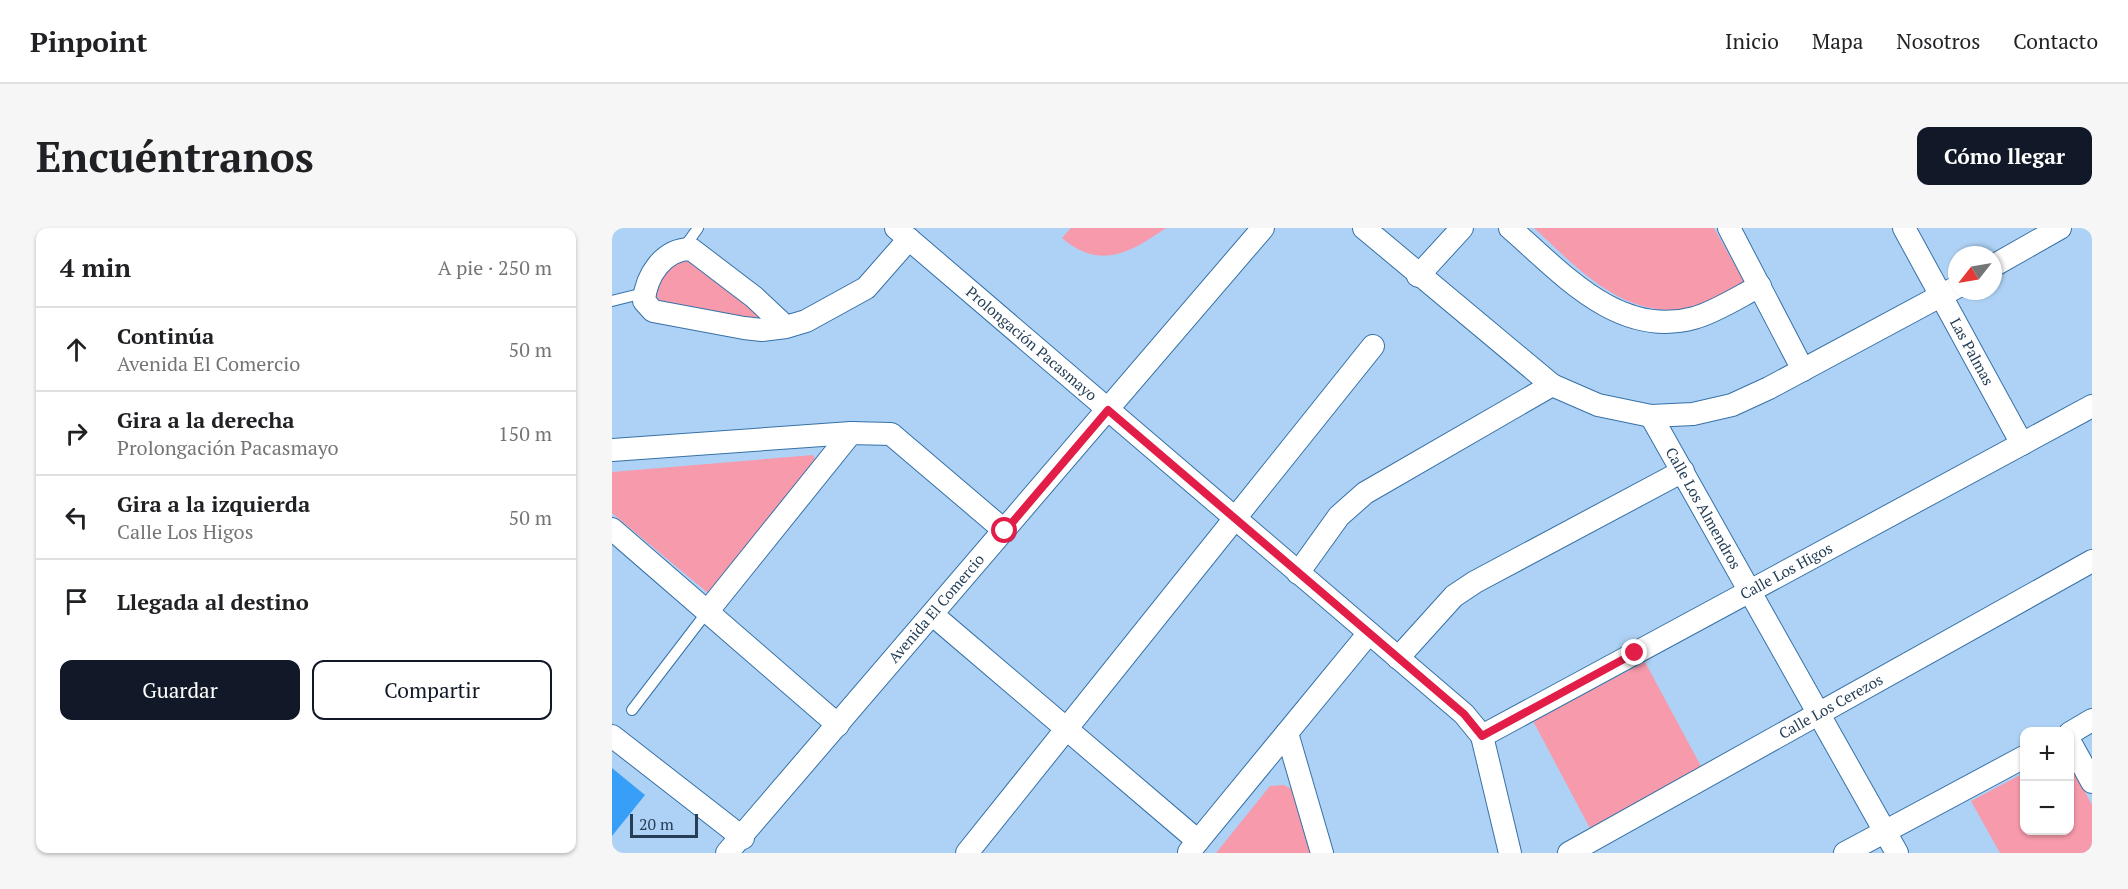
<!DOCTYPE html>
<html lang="es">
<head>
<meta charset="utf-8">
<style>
  body { margin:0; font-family:"PT Serif",serif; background:#f6f6f6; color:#202124 }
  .controls { position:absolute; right:18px; bottom:18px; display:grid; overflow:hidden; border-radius:12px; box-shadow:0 2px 4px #0004 }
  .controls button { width:54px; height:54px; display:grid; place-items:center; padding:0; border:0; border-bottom:2px solid #e0e0e0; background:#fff; color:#202124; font:30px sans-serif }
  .compass { position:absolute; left:1336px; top:18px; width:54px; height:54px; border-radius:50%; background:#fff; box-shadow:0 2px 4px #0004; rotate:239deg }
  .scale { position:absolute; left:18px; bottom:15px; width:68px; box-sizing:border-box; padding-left:6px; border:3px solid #253e56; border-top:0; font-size:16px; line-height:21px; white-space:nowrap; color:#253e56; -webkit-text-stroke:4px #aed2f5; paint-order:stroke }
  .stop { position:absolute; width:18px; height:18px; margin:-14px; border:4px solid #e11d48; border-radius:50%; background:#fff }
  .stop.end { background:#e11d48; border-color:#fff; box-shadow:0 2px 6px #0008 }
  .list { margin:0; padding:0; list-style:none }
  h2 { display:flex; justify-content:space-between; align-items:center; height:78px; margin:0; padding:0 24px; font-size:26px }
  h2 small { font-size:20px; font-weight:400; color:#757577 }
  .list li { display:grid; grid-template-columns:39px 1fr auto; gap:18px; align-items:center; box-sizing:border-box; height:84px; padding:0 24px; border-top:2px solid #e0e0e0 }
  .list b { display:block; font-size:22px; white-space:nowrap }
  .list p { margin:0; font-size:20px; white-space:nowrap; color:#757577 }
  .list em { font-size:20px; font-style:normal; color:#757577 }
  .actions { display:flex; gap:12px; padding:18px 24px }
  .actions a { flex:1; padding:14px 0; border:2px solid #111827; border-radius:12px; text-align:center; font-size:21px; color:#111827 }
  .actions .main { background:#111827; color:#fff }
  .icon { flex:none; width:33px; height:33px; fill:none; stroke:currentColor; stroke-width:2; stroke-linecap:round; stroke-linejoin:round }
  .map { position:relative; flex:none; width:1480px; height:625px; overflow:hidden; border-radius:12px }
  header { display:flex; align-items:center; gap:36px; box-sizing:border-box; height:84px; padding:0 30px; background:#fff; border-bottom:2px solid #e0e0e0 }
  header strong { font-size:28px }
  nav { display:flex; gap:33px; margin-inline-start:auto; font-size:21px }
  .intro { display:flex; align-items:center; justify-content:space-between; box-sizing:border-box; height:144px; padding:0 36px }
  h1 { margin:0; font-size:42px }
  .button { padding:15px 27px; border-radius:12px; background:#111827; color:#fff; font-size:21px; font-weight:700 }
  main { display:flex; gap:36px; padding:0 36px }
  aside { flex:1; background:#fff; border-radius:12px; box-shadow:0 2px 4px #0004 }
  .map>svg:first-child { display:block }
</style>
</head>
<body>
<header>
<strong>Pinpoint</strong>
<nav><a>Inicio</a><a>Mapa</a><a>Nosotros</a><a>Contacto</a></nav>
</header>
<div class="intro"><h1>Encuéntranos</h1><a class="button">Cómo llegar</a></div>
<main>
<aside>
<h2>4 min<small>A pie · 250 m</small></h2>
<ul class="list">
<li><svg class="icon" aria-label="ahead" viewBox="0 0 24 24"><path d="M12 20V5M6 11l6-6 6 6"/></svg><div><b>Continúa</b><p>Avenida El Comercio</p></div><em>50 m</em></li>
<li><svg class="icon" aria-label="right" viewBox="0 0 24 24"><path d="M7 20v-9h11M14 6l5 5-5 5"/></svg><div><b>Gira a la derecha</b><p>Prolongación Pacasmayo</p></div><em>150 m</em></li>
<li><svg class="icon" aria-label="left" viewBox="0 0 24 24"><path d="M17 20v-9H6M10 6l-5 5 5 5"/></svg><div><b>Gira a la izquierda</b><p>Calle Los Higos</p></div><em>50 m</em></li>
<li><svg class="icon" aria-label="arrive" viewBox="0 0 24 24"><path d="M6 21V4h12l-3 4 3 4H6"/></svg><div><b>Llegada al destino</b></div></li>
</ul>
<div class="actions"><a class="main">Guardar</a><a>Compartir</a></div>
</aside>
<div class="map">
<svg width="1480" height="625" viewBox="0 0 1480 625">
  <rect width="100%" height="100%" fill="#aed2f5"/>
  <path fill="#f79aab" d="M459 0H554C519 24 488 43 450 10Z
    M922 0H1102L1133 55C1115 63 1093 78 1074 81 1009 90 965 39 922 0Z
    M77 24 149 84 143 96 49 77 45 69V52Z
    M201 227 204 233 96 365 0 285V244Z
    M1033 434 1091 542 980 604 921 493Z
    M1458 535 1480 577V625H1388L1359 573 1412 545V602H1458Z
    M672 557 682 562 698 625H604L658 558Z"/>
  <path fill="#379ff7" d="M0 540 33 567 0 608Z"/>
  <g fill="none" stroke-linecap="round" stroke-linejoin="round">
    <defs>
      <path id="lane" d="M71 21 86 0
        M0 73 32 65
        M20 482 95 384"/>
      <g id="street">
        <path id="s1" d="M284 0 852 486 870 508 898 625"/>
        <path d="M752 0 940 157 986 177 1039 188 1081 186 1120 177 1157 160 1345 59"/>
        <path d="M898 0C949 44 1006 111 1082 90 1104 84 1128 68 1148 58"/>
        <path d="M1117 0 1191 142"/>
        <path id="s2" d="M1292 0 1410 216"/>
        <path d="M1381 38 1448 0"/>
        <path d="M806 48 850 0"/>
        <path d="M174 99 142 69 79 21C51 21 34 48 32 73L41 83 132 100 150 102 174 99 194 93 254 60 297 11"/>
        <path id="s3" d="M1039 188 1285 625"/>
        <path d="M0 222 239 205 279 206 393 303"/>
        <path d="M0 301 226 497"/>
        <path d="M686 345 727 288 753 265 940 157"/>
        <path d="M95 384 239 205"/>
        <path d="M321 387 586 613"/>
        <path d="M786 430 842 368 863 354 1071 243"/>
        <path d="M675 505 710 625"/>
        <path d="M1458 505 1480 492"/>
        <path d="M0 508 131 610"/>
        <path id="s4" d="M870 508 1480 178"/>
        <path d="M1458 514 1480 554"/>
        <path d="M577 624 757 405"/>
        <path id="s5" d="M115 625 651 0"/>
        <path d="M355 625 761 118"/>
        <path id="s6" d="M957 625 1480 333"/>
        <path d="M1233 625 1412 529"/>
      </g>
    </defs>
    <use href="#lane" stroke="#3671a7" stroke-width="12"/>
    <use href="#street" stroke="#3671a7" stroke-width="24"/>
    <use href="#lane" stroke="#fff" stroke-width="10"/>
    <use href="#street" stroke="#fff" stroke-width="22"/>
  </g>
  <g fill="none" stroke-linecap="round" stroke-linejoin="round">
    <path stroke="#e11d48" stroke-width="8" d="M393 303 496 182 852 486 870 508 1023 425"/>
  </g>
  <g text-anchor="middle" stroke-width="6" stroke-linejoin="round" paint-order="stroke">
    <g font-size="15" fill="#253e56" stroke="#aed2f5">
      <text dy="5" stroke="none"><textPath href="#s1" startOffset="178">Prolongación Pacasmayo</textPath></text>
      <text dy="5" stroke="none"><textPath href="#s2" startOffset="141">Las Palmas</textPath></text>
      <text dy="5" stroke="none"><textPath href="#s3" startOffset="106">Calle Los Almendros</textPath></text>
      <text dy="5" stroke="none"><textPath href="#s4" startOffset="346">Calle Los Higos</textPath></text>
      <text dy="5" stroke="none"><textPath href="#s5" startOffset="322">Avenida El Comercio</textPath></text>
      <text dy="5" stroke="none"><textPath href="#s6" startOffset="300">Calle Los Cerezos</textPath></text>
    </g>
  </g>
</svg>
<div class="controls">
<button>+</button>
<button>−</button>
</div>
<svg class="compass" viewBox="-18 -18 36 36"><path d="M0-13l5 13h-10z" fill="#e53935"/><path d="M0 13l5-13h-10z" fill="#757577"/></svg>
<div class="scale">20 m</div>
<div class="stop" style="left:393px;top:303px"></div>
<div class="stop end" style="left:1023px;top:425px"></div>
</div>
</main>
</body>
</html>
